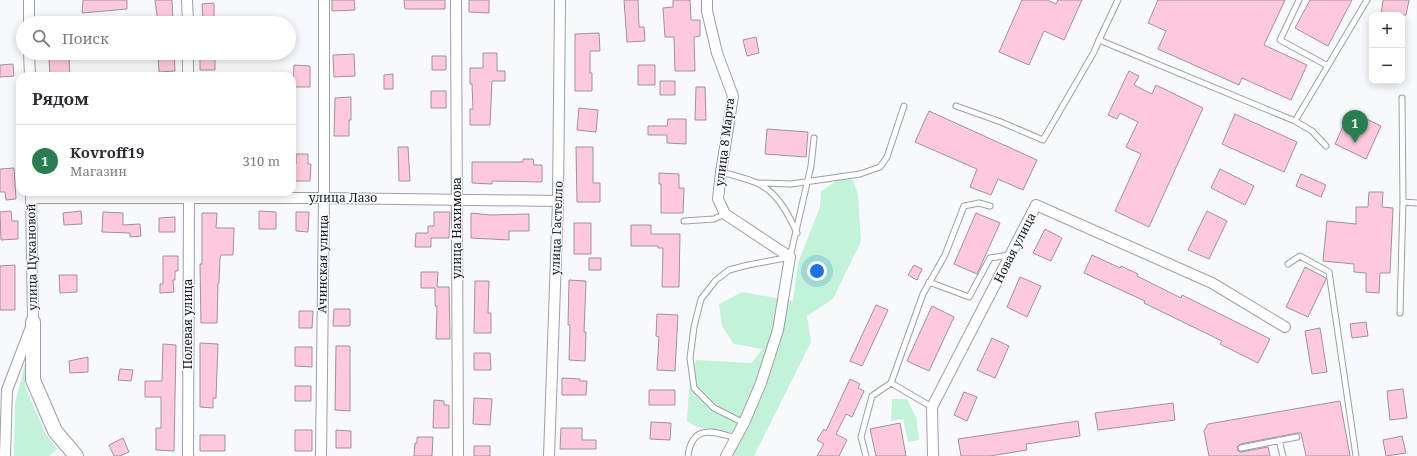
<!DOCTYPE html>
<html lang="ru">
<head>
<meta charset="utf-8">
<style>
  body { margin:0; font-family:"Noto Serif",serif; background:#f2f2f3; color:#2b2b33 }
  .controls { position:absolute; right:12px; top:12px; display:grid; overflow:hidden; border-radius:8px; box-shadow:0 2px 10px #0003 }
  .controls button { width:36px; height:36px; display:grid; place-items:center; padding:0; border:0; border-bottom:1px solid #e1e1e2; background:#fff; color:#2b2b33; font:20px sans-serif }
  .you { position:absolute; left:817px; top:271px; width:14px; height:14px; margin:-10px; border:3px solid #fff; border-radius:50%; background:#1a73e8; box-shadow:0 0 0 6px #1a73e833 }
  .badge { display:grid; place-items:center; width:26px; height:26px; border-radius:50%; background:#297e51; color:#fff; font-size:13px; font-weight:700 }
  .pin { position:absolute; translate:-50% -33px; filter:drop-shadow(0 1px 2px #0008) }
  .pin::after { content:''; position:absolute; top:21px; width:14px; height:12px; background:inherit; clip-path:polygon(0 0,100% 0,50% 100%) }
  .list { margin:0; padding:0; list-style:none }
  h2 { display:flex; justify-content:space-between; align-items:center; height:52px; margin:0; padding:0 16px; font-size:17px }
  h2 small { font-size:13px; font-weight:400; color:#7c7c81 }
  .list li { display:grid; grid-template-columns:26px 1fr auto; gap:12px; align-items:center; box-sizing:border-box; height:72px; padding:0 16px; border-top:1px solid #e1e1e2 }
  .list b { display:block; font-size:15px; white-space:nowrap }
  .list p { margin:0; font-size:13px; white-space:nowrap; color:#7c7c81 }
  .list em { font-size:13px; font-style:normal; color:#7c7c81 }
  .icon { flex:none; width:22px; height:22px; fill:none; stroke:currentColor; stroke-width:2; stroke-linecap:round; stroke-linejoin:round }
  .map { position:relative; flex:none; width:1417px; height:456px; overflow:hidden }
  .search { position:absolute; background:#fff; box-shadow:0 2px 10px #0003; left:16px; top:16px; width:280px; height:44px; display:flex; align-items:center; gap:10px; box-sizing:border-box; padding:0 14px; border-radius:22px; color:#7c7c81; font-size:15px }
  .panel { position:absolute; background:#fff; box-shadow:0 2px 10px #0003; left:16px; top:72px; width:280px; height:124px; border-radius:12px }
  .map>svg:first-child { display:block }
</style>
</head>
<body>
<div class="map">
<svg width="1417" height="456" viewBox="0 0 1417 456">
  <rect width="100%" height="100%" fill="#f8f9fd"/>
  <path fill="#c2f2d7" d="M841 178 853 180 858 195 861 241 833 299 807 316 811 342 754 456H731L742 434 696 427 687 421 689 390 696 360 752 363 762 349 734 344 722 326 719 304 742 292 793 301 798 263 820 207 821 191Z
    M25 364V386L45 433 57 449 49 456H14L15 403Z
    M892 399H907L916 417 919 440 908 442 903 419 891 421Z"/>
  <path fill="#fec9dd" stroke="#9e9397" d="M83 0H127V9L82 13Z
    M155 0H172L173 23H158Z
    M332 0H354L355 10 332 11Z
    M404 0H445V9H405Z
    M469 0H489V13L469 12Z
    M624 0H638L639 27H644L645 41 627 42Z
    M673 0H690L691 20H700V36L694 37 695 71H675L674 37H665L663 8 673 7Z
    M1022 0H1047L1056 4 1058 0H1082L1064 40 1044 31 1029 65 999 52Z
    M1158 0H1285L1264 45 1307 65 1291 100 1242 78 1239 85 1158 49 1166 31 1148 23Z
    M1310 0H1352L1328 46 1295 28Z
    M1383 0H1409L1406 15H1381Z
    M214 3V20H203L202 4Z
    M599 33 600 51H590V73H592V91H575V34Z
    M756 37 759 53 747 56 743 40Z
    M158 53H174L175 71 159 72Z
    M483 53H497V71H505V81H492L490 125H470V109H473L472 84H470V68H483Z
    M354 54 355 76 334 77 333 55Z
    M200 55H215V70H200Z
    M432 56H446V70H432Z
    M69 58 70 76H50L49 59Z
    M13 64 14 76 0 77V65Z
    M294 65 310 66V87H293Z
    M638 65H655V85H638Z
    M1129 71 1139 76 1134 85 1152 94 1156 85 1203 108 1149 227 1115 211 1141 154 1126 147 1138 122 1120 113 1117 119 1108 115Z
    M393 74V89H384V75Z
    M660 81H675V95H660Z
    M696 87H705L706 120H695Z
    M431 91H446V108H431Z
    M351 97V120H349V136H334L335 98Z
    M579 108 598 110 596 132 577 130Z
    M929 111 1037 160 1023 190 998 179 991 195 970 187 977 169 915 142Z
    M1350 111 1381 126 1366 159 1335 144Z
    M1235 114 1297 142 1284 172 1222 144Z
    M668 119H686V144L667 143V135H648V126H667Z
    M767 129 808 132 806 157 765 154Z
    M398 147H408L410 181H399Z
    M576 147H593V183H600V202H577Z
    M296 154H308V164H311L310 181H294V173H292V163L296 164Z
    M523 159H533L534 165H542V182L492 181V184L472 183V162H523Z
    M14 168 16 199 6 200 5 192H0V169Z
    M1220 169 1254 186 1245 205 1211 188Z
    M659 173 679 174V188H684L683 213H661V184H659Z
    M1301 174 1326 185 1321 197 1296 186Z
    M1369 192H1383L1382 207 1393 208 1390 273H1380L1379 293 1366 292V273L1354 272V264L1323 261 1327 221 1356 224V207H1368Z
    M11 211 12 221H18V239L1 240 0 212Z
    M81 211 82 224 64 225 63 213Z
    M259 211 276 212V229H259Z
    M1207 211 1227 221 1209 259 1188 250Z
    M103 212 123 213V225L140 224 141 236 130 237V233L102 232Z
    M296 212H309L308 232 296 231Z
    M434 212H450L449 238H431V247H415L416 233H428V226H434Z
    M202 213H217L216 228H234L233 255H221L220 258 219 283H218L217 323H201L200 264H202Z
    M471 213 490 215 529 214V231H509V240L471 238Z
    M976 213 1000 223 977 274 954 264Z
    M175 217V232H159V218Z
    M574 223H591V254H574Z
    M631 225H651V234H680L679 287H662L663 248H658V246H631Z
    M1045 229 1062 238 1051 261 1033 253Z
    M1092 255 1120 268 1121 266 1138 274 1137 276 1181 298 1182 295 1270 339 1258 363 1220 344 1222 341 1144 303 1145 301 1084 273Z
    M163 256H178V271H175V280H173L174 292 160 293V284H163Z
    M589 258H601V270H589Z
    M15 265V310H0V266Z
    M914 265 922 269 917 280 908 275Z
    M1305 267 1326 278V279L1308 317 1286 307Z
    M421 272H438L437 287H449L450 339H436L437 306H435V288H421Z
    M59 275H77V292L60 293Z
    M1020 277 1041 286 1027 317 1007 307Z
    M569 280 586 281 584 332H586L585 361 569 360 570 325H568Z
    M475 281H489L488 313H491V333H474Z
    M876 305 888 310 862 366 850 361Z
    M932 306 954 317 929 371 907 361Z
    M334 309H350V326H333Z
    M299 311H313L312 328H299Z
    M657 314 678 315 675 371 657 370 659 337 656 336Z
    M1366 322 1368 336 1352 338 1350 324Z
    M1320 328 1327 372 1312 374 1305 331Z
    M992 338 1009 346 995 378 977 370Z
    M200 343 218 344 216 398H213V408L200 407Z
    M163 344 176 345 174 451 156 450V428H161V397H145V381H162Z
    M336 346H350V411L335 410Z
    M295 347H312V367L295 366Z
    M474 353H490L491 370H474Z
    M88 357V372L70 373 69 361Z
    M120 369 133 370 131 381 118 380Z
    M562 378 580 379V381H587L586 395H562Z
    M850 379 860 384 858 388 864 391 852 417 846 414 836 434 847 440 839 456H817L824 444 817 440 824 429 826 431Z
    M295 386H311V401H295Z
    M1403 389 1407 418 1390 420 1387 391Z
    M649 390H675V405H649Z
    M964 392 977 397 967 421 954 415Z
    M474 398 492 399 490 425 473 424Z
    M434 400 444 401V405H449V428H433Z
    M1340 401 1350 456H1306L1301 433H1297L1240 444 1237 447 1238 451 1241 452 1268 447 1270 456H1209L1204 431 1208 424Z
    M1173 403 1175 420 1098 430 1095 413Z
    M1078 421 1080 436 1026 444 1027 450 990 456H961L958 439Z
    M651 422 671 423 670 440 650 439Z
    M900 423 906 456H876L870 429Z
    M561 428H582V440H596V449H560Z
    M295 430H312V451H295Z
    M336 430 351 431V448H336Z
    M200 435H225V451H200Z
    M1402 436 1406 453 1386 456 1383 440Z
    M417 437H433L432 456H414L415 443H417Z
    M123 438 129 452 120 456H114L109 445Z
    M474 446H490V456H474Z"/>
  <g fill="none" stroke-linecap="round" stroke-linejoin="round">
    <defs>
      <path id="lane" d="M1299 0 1280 40 1328 66
        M1099 40 1118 0
        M956 106 1001 122 1043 140 1094 52 1099 40 1295 121 1367 0
        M1295 121 1312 131 1326 146
        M721 172C733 175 745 178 757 183 777 192 788 213 797 233
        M758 183 791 184 860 174 880 167 887 157 904 106
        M1403 202 1417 203
        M684 221 714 219 725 214
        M1288 264 1300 256 1329 272 1356 456
        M929 282 969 297 990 258 1010 255
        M1400 313 1403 202 1402 98
        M891 383 932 407
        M744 423 714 408 694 388 690 358 694 327 701 299 716 280 729 270 748 265 790 257 811 166 814 138
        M1279 440 1283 456
        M1241 448 1297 437
        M688 456C692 424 713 431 736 438
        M866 456 861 437 872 396 891 383 923 294 945 255 964 206 979 203 990 206"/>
      <path id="street" d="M29 0V23
        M187 0 188 23
        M456 0 458 456
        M707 0V11L717 53 733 96 721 172 718 199 725 214 790 257 778 330 761 383 744 423 726 456
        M29 53 30 76
        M188 53V76
        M31 198H324L558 201
        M5 456 7 390 33 322 31 192
        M188 456 189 192
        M321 456 324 198V0
        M549 456 558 201 560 0
        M933 456 932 407 1036 205 1212 283 1285 327"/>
      <path id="secondary" d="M33 322V380L55 431 76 456"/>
    </defs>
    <use href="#lane" stroke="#9d9fa8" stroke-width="7"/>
    <use href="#street" stroke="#9d9fa8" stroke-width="12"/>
    <use href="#secondary" stroke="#9d9fa8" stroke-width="16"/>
    <use href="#lane" stroke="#fff" stroke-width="5"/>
    <use href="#street" stroke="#fff" stroke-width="10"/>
    <use href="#secondary" stroke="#fff" stroke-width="14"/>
  </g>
  <g text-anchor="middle" stroke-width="3" stroke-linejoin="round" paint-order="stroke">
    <g font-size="12" fill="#16171a" stroke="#f8f9fd">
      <text transform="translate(725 142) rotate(-83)" y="4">улица 8 Марта</text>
      <text x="343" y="202">улица Лазо</text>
      <text transform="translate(457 228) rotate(-90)" y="4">улица Нахимова</text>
      <text transform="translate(557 228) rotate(-88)" y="4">улица Гастелло</text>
      <text transform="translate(1015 248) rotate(-63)" y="4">Новая улица</text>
      <text transform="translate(32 257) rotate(-91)" y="4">улица Цукановой</text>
      <text transform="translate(323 264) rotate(-89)" y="4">Ачинская улица</text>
      <text transform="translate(188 324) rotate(-90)" y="4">Полевая улица</text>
    </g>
  </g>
</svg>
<div class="controls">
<button>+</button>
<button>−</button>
</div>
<div class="you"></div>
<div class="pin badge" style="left:1355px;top:143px">1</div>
<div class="search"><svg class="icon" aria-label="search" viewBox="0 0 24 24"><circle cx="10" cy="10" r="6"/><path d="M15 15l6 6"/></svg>Поиск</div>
<section class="panel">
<h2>Рядом<small></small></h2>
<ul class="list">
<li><span class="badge">1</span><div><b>Kovroff19</b><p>Магазин</p></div><em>310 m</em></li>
</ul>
</section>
</div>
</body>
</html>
